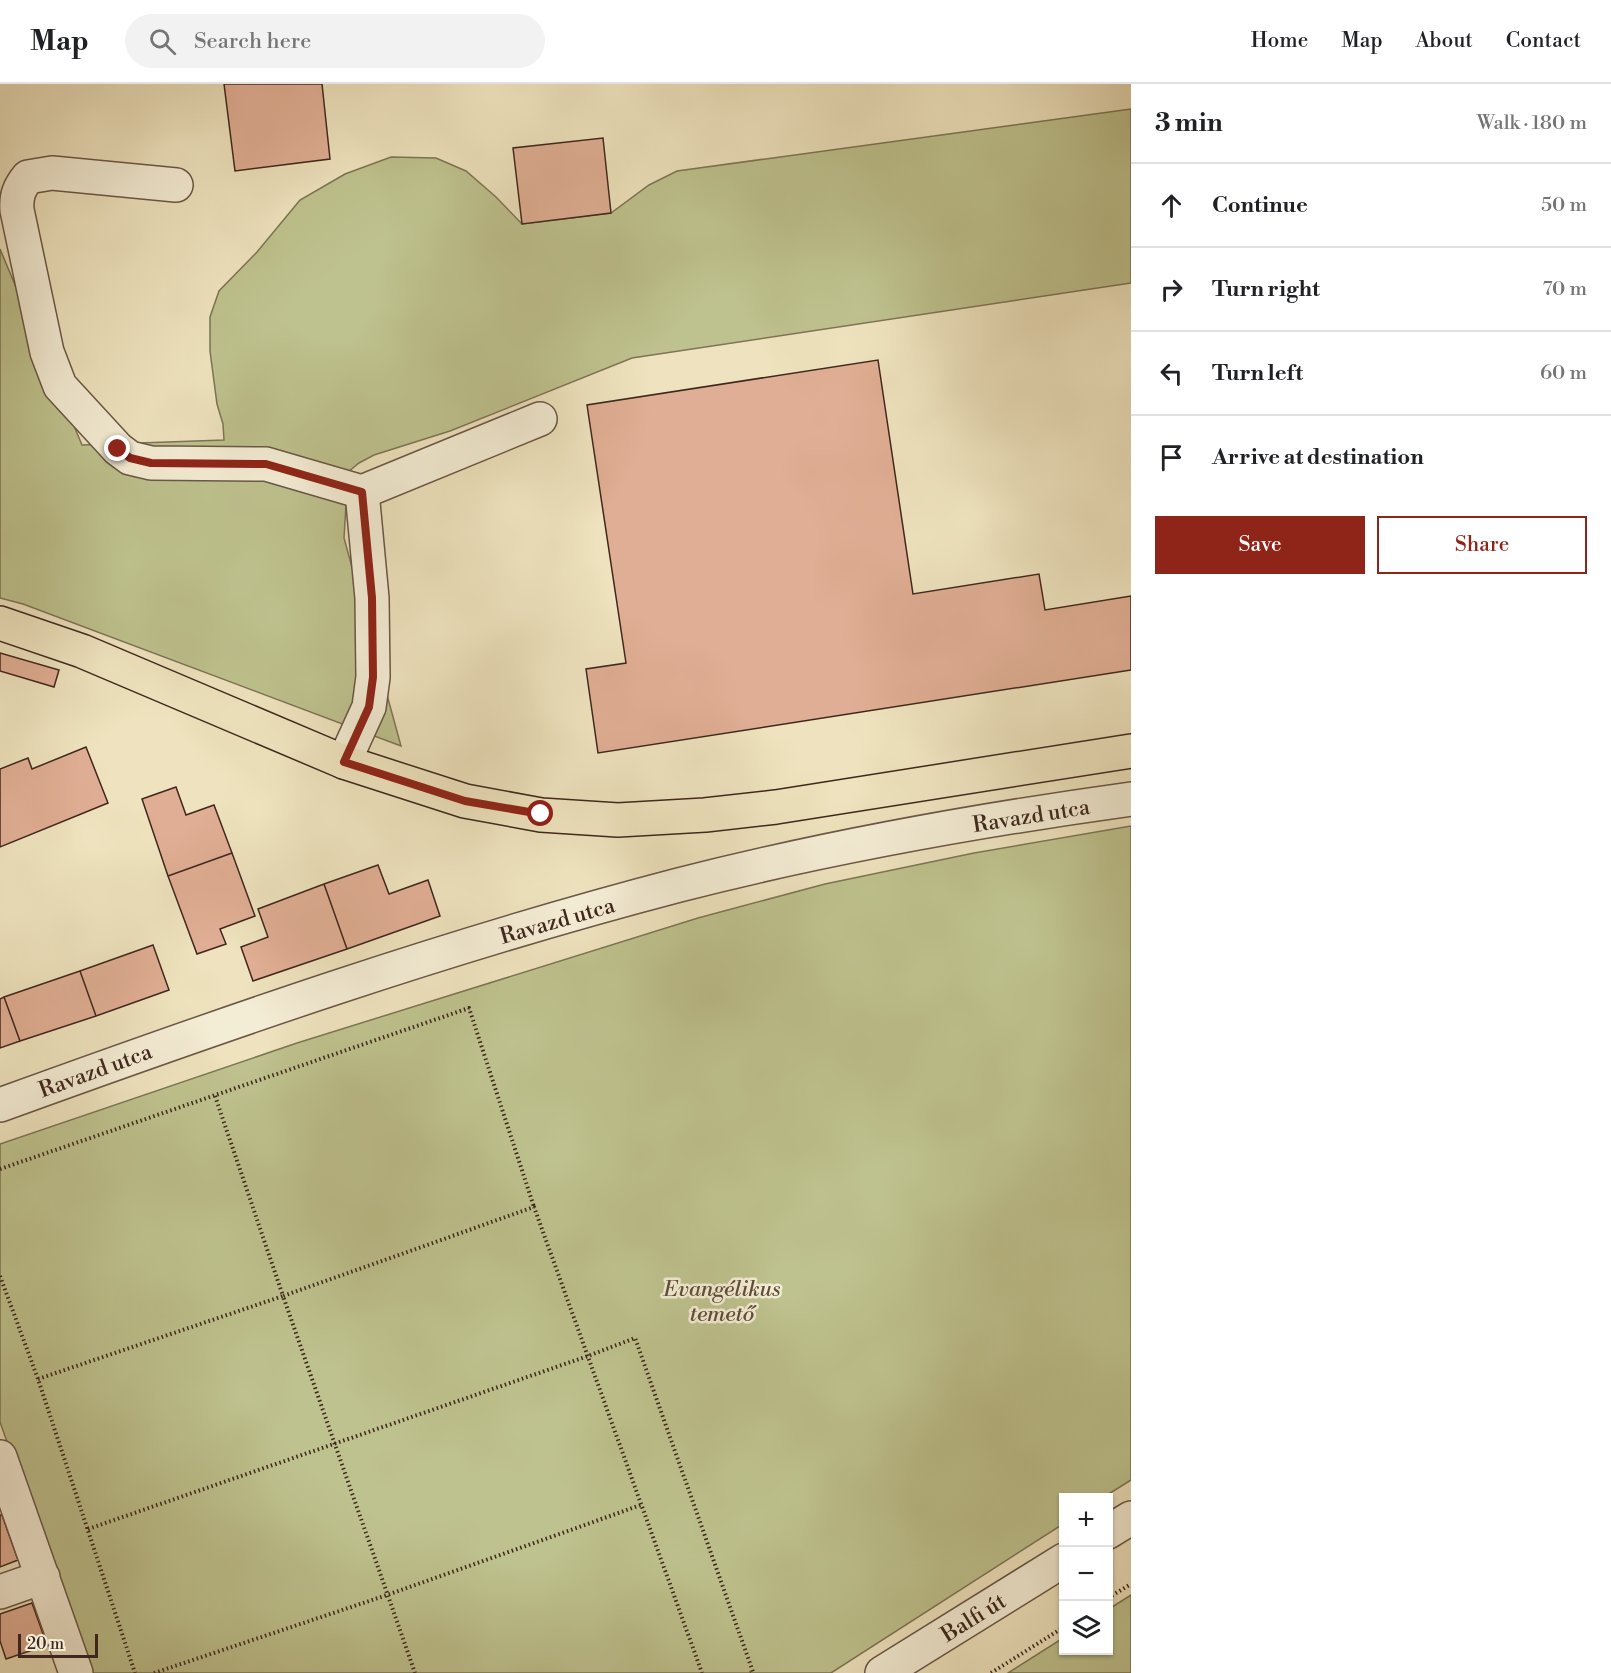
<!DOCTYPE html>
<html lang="en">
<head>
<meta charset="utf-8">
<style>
  body { margin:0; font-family:"Libre Bodoni",serif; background:#f2f2f2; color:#202124 }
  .controls { position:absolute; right:18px; bottom:18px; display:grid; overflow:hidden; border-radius:0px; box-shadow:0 2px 4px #0004 }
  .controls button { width:54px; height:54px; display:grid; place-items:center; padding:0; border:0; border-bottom:2px solid #e0e0e0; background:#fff; color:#202124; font:30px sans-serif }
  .scale { position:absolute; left:18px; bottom:15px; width:80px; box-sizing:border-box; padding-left:6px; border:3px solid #3f271e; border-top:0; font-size:16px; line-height:21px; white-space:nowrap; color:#3f271e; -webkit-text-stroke:4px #f4edd5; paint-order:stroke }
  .stop { position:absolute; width:18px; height:18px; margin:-14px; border:4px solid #8f2418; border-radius:50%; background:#fff }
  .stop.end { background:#8f2418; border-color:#fff; box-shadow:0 2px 6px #0008 }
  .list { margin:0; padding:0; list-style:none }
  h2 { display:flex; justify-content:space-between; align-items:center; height:78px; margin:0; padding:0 24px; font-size:26px }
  h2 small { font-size:20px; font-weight:400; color:#757577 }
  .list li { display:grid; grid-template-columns:39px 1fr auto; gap:18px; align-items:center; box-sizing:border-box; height:84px; padding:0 24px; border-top:2px solid #e0e0e0 }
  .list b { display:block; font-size:22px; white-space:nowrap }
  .list em { font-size:20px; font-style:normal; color:#757577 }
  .actions { display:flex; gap:12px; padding:18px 24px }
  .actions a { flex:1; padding:14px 0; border:2px solid #8f2418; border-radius:0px; text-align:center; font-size:21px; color:#8f2418 }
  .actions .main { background:#8f2418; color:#fff }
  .icon { flex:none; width:33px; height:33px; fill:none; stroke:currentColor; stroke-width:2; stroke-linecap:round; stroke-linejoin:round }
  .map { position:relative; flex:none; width:1131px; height:1589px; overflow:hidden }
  header { display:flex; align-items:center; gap:36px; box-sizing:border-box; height:84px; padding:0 30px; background:#fff; border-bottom:2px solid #e0e0e0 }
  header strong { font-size:28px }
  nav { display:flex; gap:33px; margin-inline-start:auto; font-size:21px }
  .search { width:420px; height:54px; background:#f2f2f2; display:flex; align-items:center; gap:15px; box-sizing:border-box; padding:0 21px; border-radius:33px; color:#757577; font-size:22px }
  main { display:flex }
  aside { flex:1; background:#fff }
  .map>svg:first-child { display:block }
</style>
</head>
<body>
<header>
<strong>Map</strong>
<div class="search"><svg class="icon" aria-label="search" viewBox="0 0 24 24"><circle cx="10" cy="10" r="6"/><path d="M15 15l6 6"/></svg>Search here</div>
<nav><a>Home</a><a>Map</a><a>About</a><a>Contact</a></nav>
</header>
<main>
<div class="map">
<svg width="1131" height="1589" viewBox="0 0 1131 1589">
  <rect width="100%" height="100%" fill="#eee3be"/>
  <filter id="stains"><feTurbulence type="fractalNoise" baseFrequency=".00333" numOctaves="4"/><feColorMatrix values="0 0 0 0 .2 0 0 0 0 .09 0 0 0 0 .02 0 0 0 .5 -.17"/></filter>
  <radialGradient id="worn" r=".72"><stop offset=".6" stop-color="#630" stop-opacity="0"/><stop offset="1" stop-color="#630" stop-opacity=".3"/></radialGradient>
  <path fill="#bec28e" stroke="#7e7456" stroke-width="1.5" d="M1131 25V199L632 274 450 347 374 371 359 379 348 388 344 454 401 662 23 520 0 514V165L82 361 224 356 223 340 217 320 210 267V233L219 207 257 168 300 116 345 90 391 73 436 74 466 87 496 113 522 140 611 129 649 101 677 87Z
    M1131 742V1396L1104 1413 1064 1414 1063 1440 831 1589H89L0 1338V1060L297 959 698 834 825 800 974 769Z
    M1131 1511V1589H1008L1063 1554 1064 1566H1108L1109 1525Z"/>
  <path fill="#e0ae94" stroke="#3f271e" stroke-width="1.5" d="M224 0H322L330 75 235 87Z
    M603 54 611 129 522 140 513 64Z
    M878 276 913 510 1039 490 1045 526 1131 512V586L598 669 586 585 626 579 587 321Z
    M0 569 59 586 54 603 0 587Z
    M86 663 108 719 0 763V685L28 674 32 685Z
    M176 703 186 731 214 721 232 769 168 792 142 715Z
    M232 769 255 832 220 845 226 860 197 870 168 792Z
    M378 781 389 810 428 796 440 832 347 865 324 800Z
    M324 800 347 865 253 897 241 863 268 853 258 825Z
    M153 861 169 906 96 932 80 887Z
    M80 887 96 932 20 957 4 913Z
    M4 913 20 957 0 964V915Z
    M0 1431H2L18 1476 0 1483Z
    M32 1519 47 1561 6 1575 0 1557V1530Z"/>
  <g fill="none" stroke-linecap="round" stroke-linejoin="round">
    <defs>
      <path id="minor" d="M176 101 52 89 28 93C19 104 16 112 17 126L47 268 60 302 118 365 130 374 151 379 266 380 362 408
        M344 678 369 623 373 593 372 514 362 408 540 335
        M0 1021C223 940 449 861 679 801 827 763 979 736 1131 715
        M0 1373 76 1589
        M1108 1448 1131 1434
        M0 1508 43 1493
        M882 1589 1064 1476"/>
      <path id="major" d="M0 539 82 567 344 678 465 717 541 731 618 736 705 731 776 723 1131 667"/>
    </defs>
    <use href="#minor" stroke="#6b5646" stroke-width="36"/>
    <use href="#major" stroke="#3f271e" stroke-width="36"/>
    <path stroke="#3f271e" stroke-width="4" stroke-dasharray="1.5 3" stroke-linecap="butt" d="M215 1012 283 1212 534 1123 702 1589
      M0 1085 469 924 534 1123
      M0 1192 38 1295 135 1589
      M38 1295 283 1212 415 1589
      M88 1445 588 1272 635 1254 753 1588 750 1589
      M1108 1514 1131 1500
      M154 1589 387 1511 641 1421
      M991 1589 1064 1543"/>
    <use href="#minor" stroke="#f4edd5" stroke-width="33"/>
    <use href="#major" stroke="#eee3be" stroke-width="33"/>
  </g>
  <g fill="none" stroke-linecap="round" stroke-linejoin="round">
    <path stroke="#8f2418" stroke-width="8" d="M118 365 130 374 151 379 266 380 362 408 372 514 373 593 369 623 344 678 465 717 541 730"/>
  </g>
  <g text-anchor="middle" stroke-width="5" stroke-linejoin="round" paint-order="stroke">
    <g font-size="22" fill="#3f271e" stroke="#f4edd5">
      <text transform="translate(1031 731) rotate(-9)" y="8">Ravazd utca</text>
      <text transform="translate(557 836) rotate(-16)" y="8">Ravazd utca</text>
      <text transform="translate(95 986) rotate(-20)" y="8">Ravazd utca</text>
      <text transform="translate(973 1533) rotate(-32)" y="8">Balfi út</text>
    </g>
    <g font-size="22" font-style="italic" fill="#5f4e3a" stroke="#f4edd5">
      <text x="722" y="1212">Evangélikus<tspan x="722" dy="25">temető</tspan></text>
    </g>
  </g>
  <rect width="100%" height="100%" filter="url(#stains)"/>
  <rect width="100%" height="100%" fill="url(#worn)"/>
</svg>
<div class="controls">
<button>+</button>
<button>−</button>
<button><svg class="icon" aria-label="layers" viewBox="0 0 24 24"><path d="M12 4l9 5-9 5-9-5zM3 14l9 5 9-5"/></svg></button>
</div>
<div class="scale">20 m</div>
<div class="stop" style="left:541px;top:730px"></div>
<div class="stop end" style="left:118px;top:365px"></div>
</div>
<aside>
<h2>3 min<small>Walk · 180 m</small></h2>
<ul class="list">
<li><svg class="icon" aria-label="ahead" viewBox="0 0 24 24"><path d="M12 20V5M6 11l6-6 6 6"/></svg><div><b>Continue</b></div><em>50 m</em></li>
<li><svg class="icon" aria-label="right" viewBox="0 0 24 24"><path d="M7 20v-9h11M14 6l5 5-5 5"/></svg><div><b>Turn right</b></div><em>70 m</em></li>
<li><svg class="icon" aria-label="left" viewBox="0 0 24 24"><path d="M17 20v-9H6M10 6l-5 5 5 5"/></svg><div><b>Turn left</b></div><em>60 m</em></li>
<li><svg class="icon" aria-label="arrive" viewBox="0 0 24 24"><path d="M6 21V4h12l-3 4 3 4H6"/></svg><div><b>Arrive at destination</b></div></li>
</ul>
<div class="actions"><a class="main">Save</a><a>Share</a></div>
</aside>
</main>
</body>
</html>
